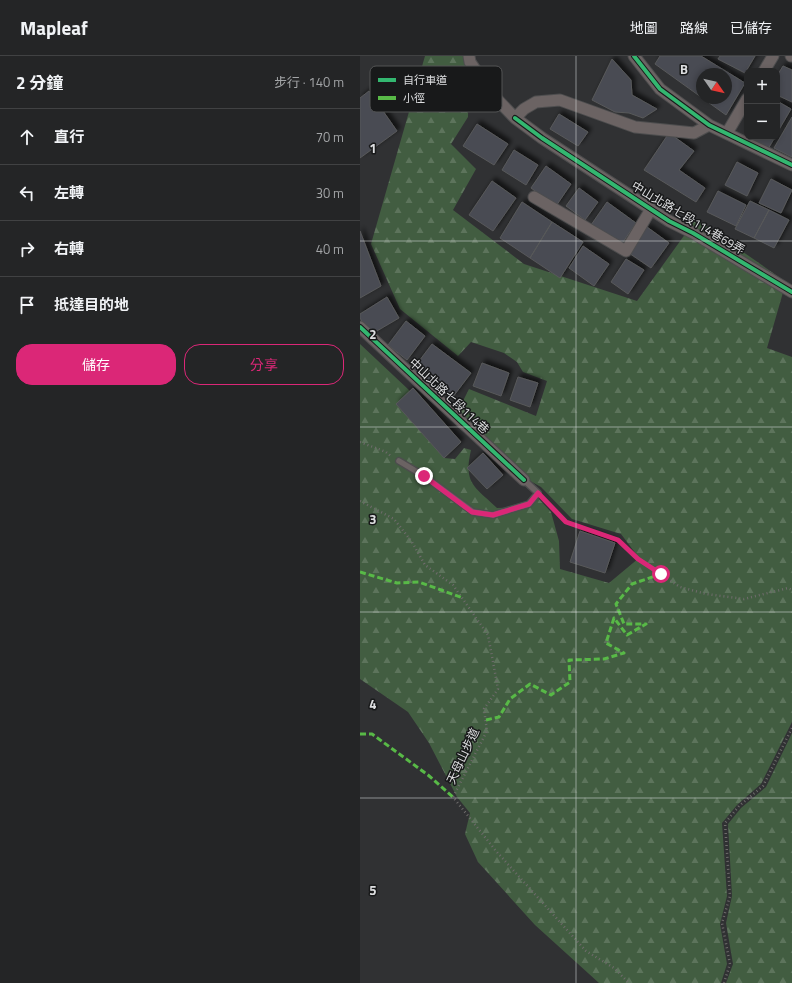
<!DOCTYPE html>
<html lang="zh-TW">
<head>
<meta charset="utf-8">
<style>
  body { margin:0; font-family:"Titillium Web","Noto Sans TC",sans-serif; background:#2c2d2e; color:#f1f3f6 }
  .controls { position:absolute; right:12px; top:12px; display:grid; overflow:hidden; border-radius:8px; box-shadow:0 2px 6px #0003 }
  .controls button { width:36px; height:36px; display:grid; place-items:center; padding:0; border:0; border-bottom:1px solid #414243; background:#242526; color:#f1f3f6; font:20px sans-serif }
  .compass { position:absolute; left:336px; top:12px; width:36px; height:36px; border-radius:50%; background:#242526; box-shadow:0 2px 6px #0003; rotate:124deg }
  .stop { position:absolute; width:12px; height:12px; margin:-9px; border:3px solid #db2777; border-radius:50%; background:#fff }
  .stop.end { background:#db2777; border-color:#fff; box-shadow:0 1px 4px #0008 }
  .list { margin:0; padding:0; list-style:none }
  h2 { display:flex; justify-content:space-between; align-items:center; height:52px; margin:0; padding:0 16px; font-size:17px }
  h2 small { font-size:13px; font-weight:400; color:#a3a5a7 }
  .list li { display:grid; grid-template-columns:26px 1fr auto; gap:12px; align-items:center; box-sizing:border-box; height:56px; padding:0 16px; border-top:1px solid #414243 }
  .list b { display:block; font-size:15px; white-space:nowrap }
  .list em { font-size:13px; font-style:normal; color:#a3a5a7 }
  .actions { display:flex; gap:8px; padding:12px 16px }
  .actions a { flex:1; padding:9px 0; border:1px solid #db2777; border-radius:16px; text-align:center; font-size:14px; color:#db2777 }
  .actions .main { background:#db2777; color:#fff }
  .icon { flex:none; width:22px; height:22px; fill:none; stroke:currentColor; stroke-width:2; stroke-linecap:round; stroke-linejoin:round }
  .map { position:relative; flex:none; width:432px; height:927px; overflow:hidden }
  header { display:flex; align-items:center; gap:24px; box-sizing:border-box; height:56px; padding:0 20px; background:#242526; border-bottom:1px solid #414243 }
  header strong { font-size:19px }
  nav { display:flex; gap:22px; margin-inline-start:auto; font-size:14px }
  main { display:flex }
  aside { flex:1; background:#242526 }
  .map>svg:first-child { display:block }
</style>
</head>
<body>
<header>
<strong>Mapleaf</strong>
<nav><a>地圖</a><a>路線</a><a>已儲存</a></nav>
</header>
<main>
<aside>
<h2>2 分鐘<small>步行 · 140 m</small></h2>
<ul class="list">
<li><svg class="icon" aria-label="ahead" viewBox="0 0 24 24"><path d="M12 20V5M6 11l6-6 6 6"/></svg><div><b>直行</b></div><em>70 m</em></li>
<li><svg class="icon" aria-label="left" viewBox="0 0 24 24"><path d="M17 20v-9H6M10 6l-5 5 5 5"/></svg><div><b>左轉</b></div><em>30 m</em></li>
<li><svg class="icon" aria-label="right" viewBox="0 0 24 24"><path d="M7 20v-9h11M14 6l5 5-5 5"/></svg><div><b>右轉</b></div><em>40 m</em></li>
<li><svg class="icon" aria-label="arrive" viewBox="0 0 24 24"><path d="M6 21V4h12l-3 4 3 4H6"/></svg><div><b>抵達目的地</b></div></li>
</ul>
<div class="actions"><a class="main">儲存</a><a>分享</a></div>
</aside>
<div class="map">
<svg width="432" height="927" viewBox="0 0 432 927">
  <defs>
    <pattern id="forest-firs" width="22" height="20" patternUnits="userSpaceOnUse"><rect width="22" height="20" fill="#425d41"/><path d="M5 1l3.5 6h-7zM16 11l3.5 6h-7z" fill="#5d745c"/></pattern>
    <filter id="shadow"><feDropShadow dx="3.5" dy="-3.5" stdDeviation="2" flood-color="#0009"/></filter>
  </defs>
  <rect width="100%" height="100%" fill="#303133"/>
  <path fill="url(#forest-firs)" d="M65 0H109L108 61 91 88 116 113 93 154 164 208 277 245 336 163 426 226 407 292 432 301V666L401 728 377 749 362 767 367 840 360 868 367 908 361 927H239L175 869 118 806 105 778 110 757 97 741 69 687 48 656 0 623V288L50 335 36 348 84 402 95 403 104 392 111 394C103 428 115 431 137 452L171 451 178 442 191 456 199 485 200 513 249 527 279 502 261 478 212 463 181 431 165 422 95 361 109 333 176 360 187 325 163 316 157 306 144 297 111 286 98 300 40 253 11 188Z
    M432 677V927H366L373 908 366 867 372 840 368 768 381 752 406 731Z"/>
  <path fill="#494b53" stroke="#58595a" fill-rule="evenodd" filter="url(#shadow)" d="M300 0H341L385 27 366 59 295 8ZM342 18H366V42H342Z
    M360 0H395L385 17 358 3Z
    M252 3 271 24 272 39 297 53 283 62 269 57 255 56 232 44Z
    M423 10 432 14V46L417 39V20Z
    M9 35 37 75 0 102V42Z
    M417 45 431 53 417 77Z
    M199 58 228 76 218 90 190 73Z
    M432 61V101L414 92Z
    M117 68 148 88 134 109 103 90Z
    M309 77 334 95 319 114 345 132 336 146 284 114Z
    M388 81H415L408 93Z
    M154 94 178 109 166 129 142 114Z
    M377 106 398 117 387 140 365 129Z
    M186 110 211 128 196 150 171 132Z
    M411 123 432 134 421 157 399 147Z
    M132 125 156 142 133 175 109 159Z
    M219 132 238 146 225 164 206 150Z
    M358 135 386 149 376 170 347 156Z
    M390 145 409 154 394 182 375 173Z
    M162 146 192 166 170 202 140 182Z
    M247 146 276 167 261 189 231 169Z
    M409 154 429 164 414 192 394 182Z
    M192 166 223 186 200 222 170 202Z
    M287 171 309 187 291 212 269 197Z
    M0 175 21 230 0 242Z
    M223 190 249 208 234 230 209 212Z
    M266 203 284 214 268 238 251 226Z
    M27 241 39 262 10 279 0 262V258Z
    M46 265 65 280 47 304 28 289Z
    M72 288 111 317 92 342 53 313Z
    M122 307 149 317 141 340 113 330Z
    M158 321 178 327 170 351 150 344Z
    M53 332 101 386 84 402 36 348Z
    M123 397 143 419 127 433 107 412Z
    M220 475 255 487 245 517 210 506Z"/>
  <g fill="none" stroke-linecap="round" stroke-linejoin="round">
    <defs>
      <path id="lane" d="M39 405 64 420 113 456 133 459 169 448 178 437 164 424"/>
      <path id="street" d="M109 0 110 6 131 37 155 62 164 53 176 46 200 44 275 71 334 77 349 69
        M274 0 300 33 349 69 432 109
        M431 0H432
        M404 15 413 0
        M155 62 182 82 309 165 333 177 432 236
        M367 77 387 43
        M174 141 266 195 291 153
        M0 271 164 424"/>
    </defs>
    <use href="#lane" stroke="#4d4d4e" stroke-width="8"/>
    <use href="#street" stroke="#4d4d4e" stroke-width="13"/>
    <path stroke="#6f6c6c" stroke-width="2.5" stroke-dasharray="1 3" stroke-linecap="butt" d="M0 386 26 396 32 401
      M185 444 206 466 258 484 278 503 320 531 346 538 384 543 428 532 432 534
      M0 445 34 463 52 486 65 509 93 529 128 579 138 633 124 653 127 675 93 741 136 795 226 895 254 912 269 927
      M364 927 370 908 362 867 370 840 365 767 379 750 403 730 432 672"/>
    <use href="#lane" stroke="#6b6363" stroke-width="5.5"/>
    <use href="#street" stroke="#6b6363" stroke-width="11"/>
    <path stroke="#58b947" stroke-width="3" stroke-dasharray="6 3" stroke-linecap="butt" d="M0 516 37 527 59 526 103 542
      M126 664 139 661 150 643 170 628 191 639 210 626 209 604 244 603 264 597 246 587 254 562 267 579 286 568H264L256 548 272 528 301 518
      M0 678H12L68 719 93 741"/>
    <defs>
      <path id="cycleway" d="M274 0 300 33 349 69 432 109
        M155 62 182 82 309 165 333 177 432 236
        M0 271 164 424"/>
    </defs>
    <use href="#cycleway" stroke="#18191a" stroke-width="6"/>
    <use href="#cycleway" stroke="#33b770" stroke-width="4"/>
  </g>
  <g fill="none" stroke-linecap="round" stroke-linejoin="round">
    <path stroke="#db2777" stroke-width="5" d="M64 420 112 456 133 459 169 448 178 437 206 466 258 484 278 503 301 518"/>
  </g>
  <path fill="none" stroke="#dddee0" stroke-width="1" stroke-opacity="0.55" d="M216 0V927M0 185H432M0 371H432M0 556H432M0 742H432"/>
  <g text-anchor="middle" stroke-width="3" stroke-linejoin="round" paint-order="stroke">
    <g font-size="12" fill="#dddee0" stroke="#18191a">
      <text transform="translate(328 162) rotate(31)" y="4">中山北路七段114巷69弄</text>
      <text transform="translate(89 340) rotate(43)" y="4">中山北路七段114巷</text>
      <text transform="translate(103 700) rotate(-65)" y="4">天母山步道</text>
    </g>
  </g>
  <rect x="10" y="10" width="132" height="46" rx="6" fill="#18191a" stroke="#535455" stroke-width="1"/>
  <rect x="18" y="22" width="18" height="4" fill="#33b770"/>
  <rect x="18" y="40" width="18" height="4" fill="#58b947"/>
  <g font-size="11" fill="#dddee0">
    <text x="43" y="28">自行車道</text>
    <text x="43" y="46">小徑</text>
  </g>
  <g font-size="13" text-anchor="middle" font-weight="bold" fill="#dddee0" stroke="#18191a" stroke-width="3" stroke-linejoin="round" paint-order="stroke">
    <text x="324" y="18">B</text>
    <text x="13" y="97">1</text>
    <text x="13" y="283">2</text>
    <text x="13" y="468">3</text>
    <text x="13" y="653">4</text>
    <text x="13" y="839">5</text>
  </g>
</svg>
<div class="controls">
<button>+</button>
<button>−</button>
</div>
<svg class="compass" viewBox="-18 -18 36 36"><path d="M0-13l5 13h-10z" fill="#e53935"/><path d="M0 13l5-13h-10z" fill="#a3a5a7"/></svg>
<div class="stop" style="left:301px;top:518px"></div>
<div class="stop end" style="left:64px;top:420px"></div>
</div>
</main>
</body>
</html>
